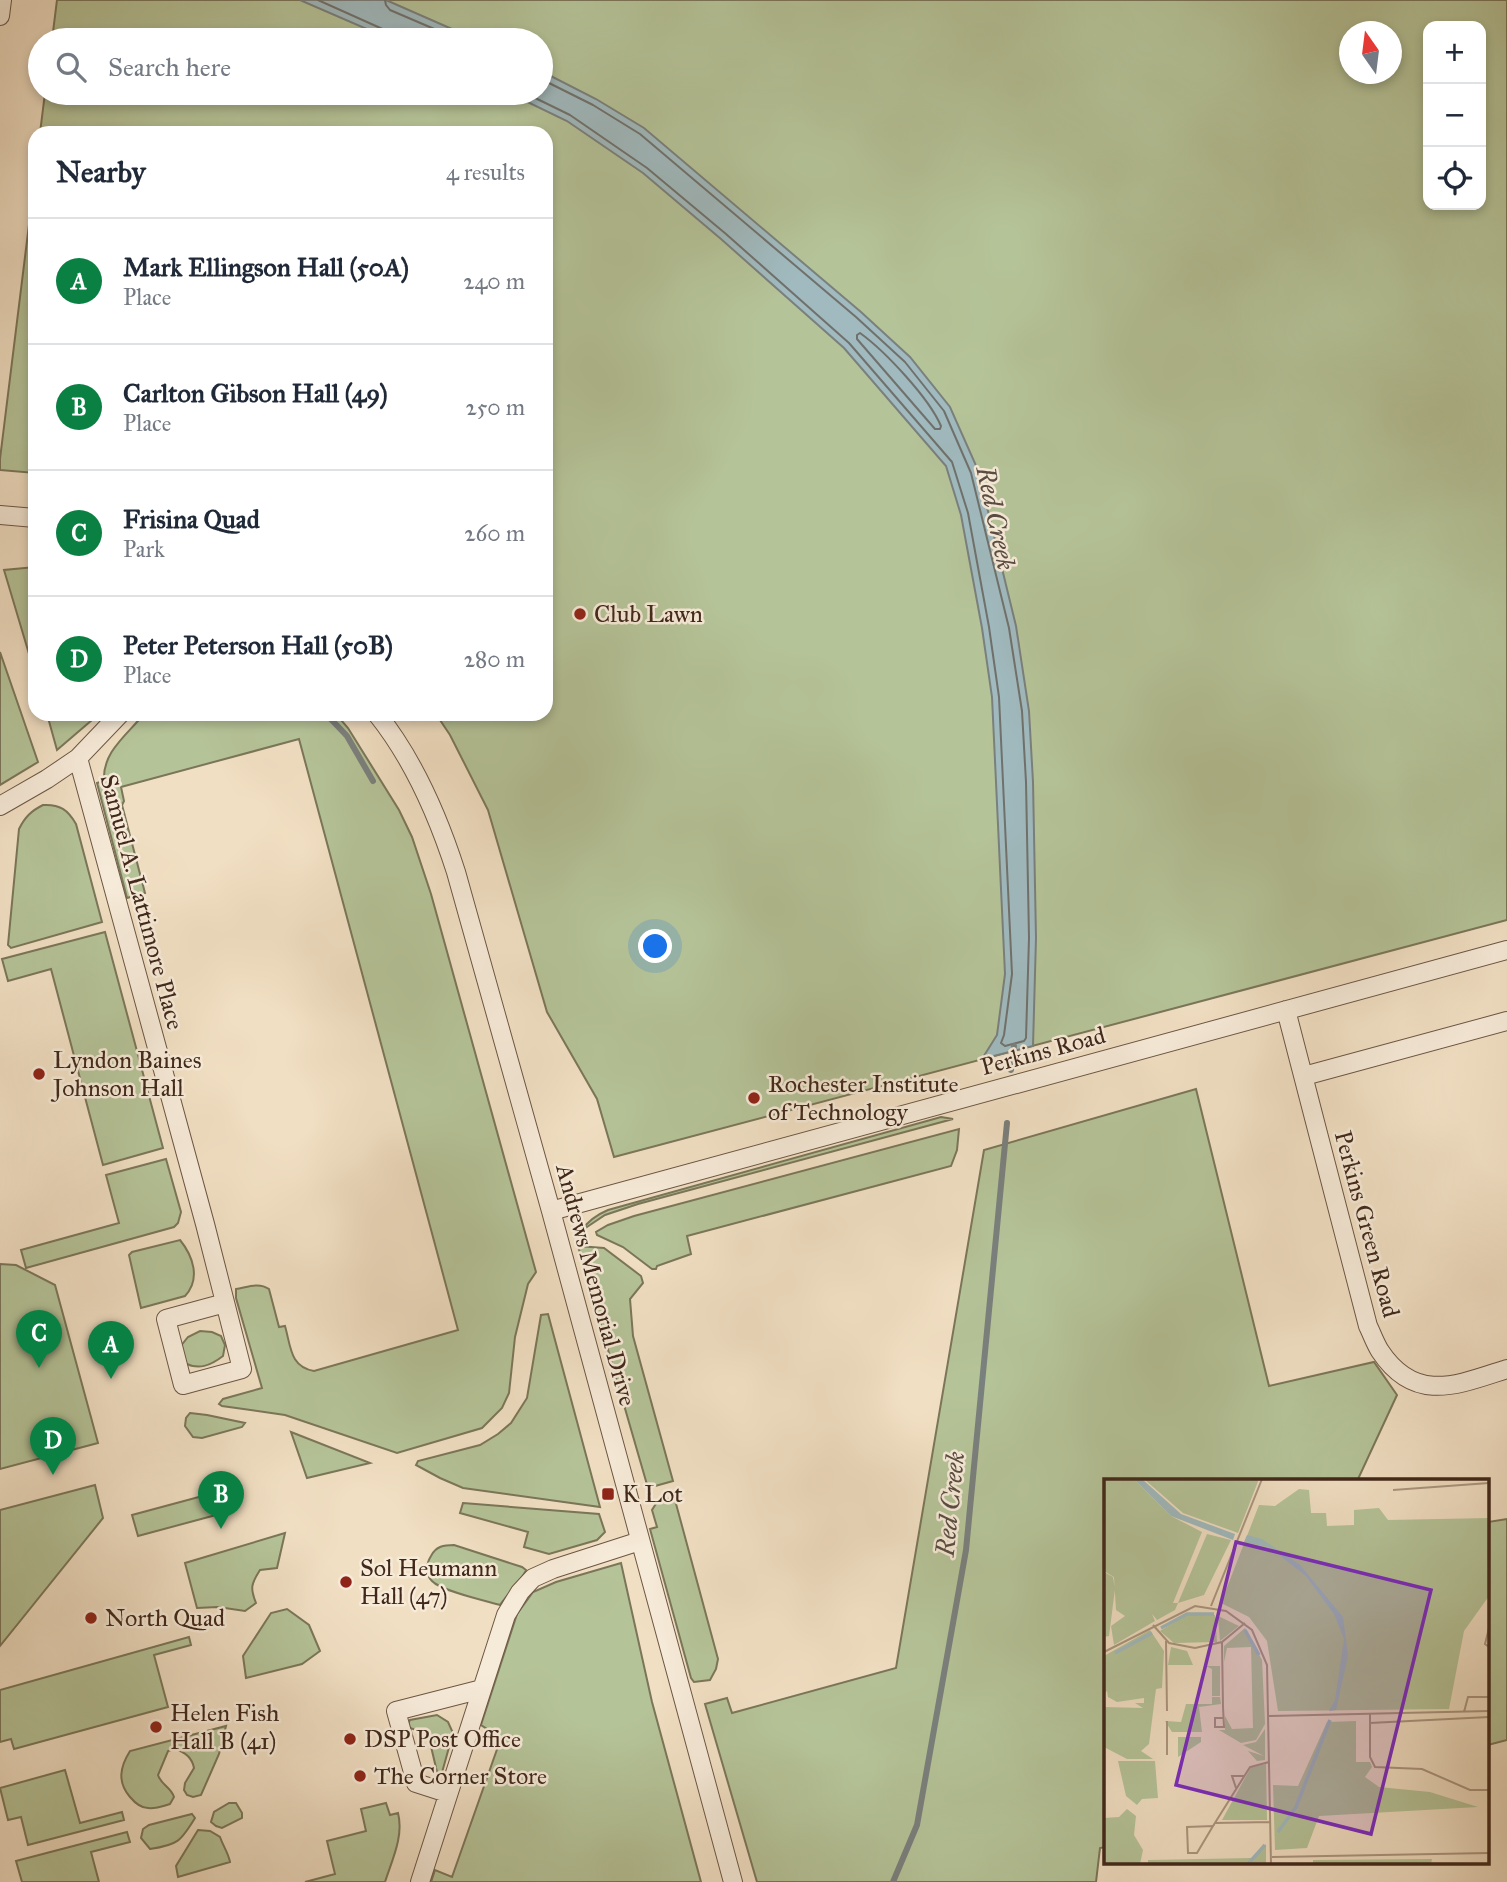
<!DOCTYPE html>
<html lang="en">
<head>
<meta charset="utf-8">
<style>
  body { margin:0; font-family:"IM FELL Great Primer",serif; background:#f2f2f3; color:#1f2937 }
  .controls { position:absolute; right:21px; top:21px; display:grid; overflow:hidden; border-radius:14px; box-shadow:0 4px 10px #0003 }
  .controls button { width:63px; height:63px; display:grid; place-items:center; padding:0; border:0; border-bottom:2px solid #e0e1e3; background:#fff; color:#1f2937; font:35px sans-serif }
  .compass { position:absolute; left:1339px; top:21px; width:63px; height:63px; border-radius:50%; background:#fff; box-shadow:0 4px 10px #0003; rotate:346deg }
  .you { position:absolute; left:656px; top:947px; width:24px; height:24px; margin:-18px; border:5px solid #fff; border-radius:50%; background:#1a73e8; box-shadow:0 0 0 10px #1a73e833 }
  .badge { display:grid; place-items:center; width:46px; height:46px; border-radius:50%; background:#0b8043; color:#fff; font-size:23px; font-weight:700 }
  .pin { position:absolute; translate:-50% -58px; filter:drop-shadow(0 2px 4px #0008) }
  .pin::after { content:''; position:absolute; top:37px; width:24px; height:21px; background:inherit; clip-path:polygon(0 0,100% 0,50% 100%) }
  .list { margin:0; padding:0; list-style:none }
  h2 { display:flex; justify-content:space-between; align-items:center; height:91px; margin:0; padding:0 28px; font-size:30px }
  h2 small { font-size:23px; font-weight:400; color:#747a83 }
  .list li { display:grid; grid-template-columns:46px 1fr auto; gap:21px; align-items:center; box-sizing:border-box; height:126px; padding:0 28px; border-top:2px solid #e0e1e3 }
  .list b { display:block; font-size:26px; white-space:nowrap }
  .list p { margin:0; font-size:23px; white-space:nowrap; color:#747a83 }
  .list em { font-size:23px; font-style:normal; color:#747a83 }
  .icon { flex:none; width:38px; height:38px; fill:none; stroke:currentColor; stroke-width:2; stroke-linecap:round; stroke-linejoin:round }
  .map { position:relative; flex:none; width:1507px; height:1882px; overflow:hidden }
  .search { position:absolute; background:#fff; box-shadow:0 4px 10px #0003; left:28px; top:28px; width:525px; height:77px; display:flex; align-items:center; gap:18px; box-sizing:border-box; padding:0 24px; border-radius:38px; color:#747a83; font-size:26px }
  .panel { position:absolute; background:#fff; box-shadow:0 4px 10px #0003; left:28px; top:126px; width:525px; height:595px; border-radius:21px }
  .map>svg:first-child { display:block }
</style>
</head>
<body>
<div class="map">
<svg width="1507" height="1882" viewBox="0 0 1507 1882">
  <rect width="100%" height="100%" fill="#f1dfc3"/>
  <filter id="stains"><feTurbulence type="fractalNoise" baseFrequency=".00286" numOctaves="4"/><feColorMatrix values="0 0 0 0 .2 0 0 0 0 .09 0 0 0 0 .02 0 0 0 .5 -.17"/></filter>
  <radialGradient id="worn" r=".72"><stop offset=".6" stop-color="#630" stop-opacity="0"/><stop offset="1" stop-color="#630" stop-opacity=".3"/></radialGradient>
  <path fill="#b5c398" stroke="#7b7659" stroke-width="2" fill-rule="evenodd" d="M57 0H1507V920L614 1157 597 1099 547 1012 488 810 450 735 436 714H546V133H40L45 93H541V40H52ZM1428 26H1481V205H1428ZM1350 32H1392V74H1350Z
    M35 176V473L0 470V459Z
    M35 567V674L4 570Z
    M0 652 38 762 0 785Z
    M47 714H99L57 750Z
    M144 714H336L348 728 399 810 412 837 431 894 536 1272 528 1284 515 1337 509 1393 502 1408 482 1428 397 1453 285 1415 222 1406 219 1404 223 1399 262 1388 236 1298V1289C248 1287 259 1282 269 1289L279 1327 285 1326C291 1347 290 1367 314 1371L458 1330 299 739 121 787 124 801 122 805 145 893 127 898 97 783 104 781C102 752 127 735 144 714Z
    M43 805C60 804 68 810 76 824L102 922 11 948 8 945 19 829C25 817 31 811 43 805Z
    M105 932 163 1148 103 1165 51 969 8 981 2 959Z
    M1196 1089 1269 1386 1374 1362 1397 1395 1358 1479 1362 1481H1106V1847L1100 1848 1096 1882H757L705 1704 727 1698 732 1713 896 1668 984 1150Z
    M941 1117 953 1119 638 1204 605 1215 581 1231C588 1221 596 1215 608 1210Z
    M959 1129 957 1150 951 1166 687 1236 691 1254 657 1266 656 1269H652L623 1247 597 1235 596 1232 608 1225 634 1216Z
    M166 1159 181 1212 178 1223 174 1227 26 1268 21 1250 119 1223 106 1175Z
    M180 1240C193 1256 201 1279 185 1296L141 1308 129 1255 132 1252Z
    M578 1246 604 1248 641 1276 643 1283 630 1299 633 1336 673 1481 648 1488Z
    M0 1264 16 1265 55 1285 98 1443 0 1469Z
    M548 1314 600 1507 463 1488 440 1478 416 1465 418 1461 480 1445 498 1434 511 1423 527 1398 541 1315Z
    M200 1331 212 1332 221 1336 225 1345 223 1356C210 1366 199 1370 184 1363L180 1347 188 1337Z
    M190 1413 207 1415 245 1423 242 1427 202 1438 193 1437 185 1426 186 1418Z
    M291 1432 370 1463 307 1478Z
    M95 1485 103 1518 0 1646V1510Z
    M210 1494 216 1515 138 1536 132 1515Z
    M673 1498 675 1500 718 1659 716 1669 710 1680 694 1682 691 1678 650 1529 657 1527 652 1510 657 1502Z
    M463 1503 599 1514 605 1532 597 1540 549 1554 524 1547 528 1532 460 1513Z
    M1507 1519V1740L1488 1745V1522Z
    M285 1533 277 1568 260 1570C251 1584 250 1588 256 1603L245 1611 218 1607 197 1608 185 1563Z
    M454 1545 522 1567 526 1570C523 1578 507 1595 500 1605 486 1601 441 1591 432 1581 425 1574 426 1564 431 1556 436 1546 444 1545 454 1545Z
    M621 1563 652 1702 701 1882H431L435 1870 452 1877 501 1738 481 1725 517 1614 533 1592 556 1582Z
    M287 1609 309 1625 320 1651 302 1664 246 1678 243 1656 271 1613Z
    M189 1637 191 1645 154 1655 168 1707 14 1749 11 1739 0 1742V1690Z
    M437 1715 448 1722 453 1733 441 1776H438L428 1734 410 1728 408 1724 410 1720Z
    M226 1726 219 1754 201 1795 193 1797 187 1795 184 1790 185 1783 194 1768C192 1757 185 1752 175 1749L168 1751 158 1775C161 1785 171 1787 174 1797L170 1804C163 1806 156 1809 148 1808 141 1808 135 1803 130 1797 117 1782 120 1767 130 1751Z
    M65 1770 80 1823 122 1812 124 1820 28 1845 21 1817 8 1820 0 1788Z
    M229 1803H236L242 1813V1818L222 1828 216 1826 211 1822 214 1812Z
    M386 1803 390 1815 398 1813C404 1836 392 1860 385 1882H305L335 1874 327 1841 366 1831 361 1809Z
    M192 1814 195 1818C181 1841 178 1845 150 1849L141 1838 143 1829 149 1825Z
    M198 1830 210 1831 220 1837C223 1846 228 1852 230 1862L178 1877 176 1866Z
    M127 1832 130 1842 91 1852 99 1882H22L16 1861Z"/>
  <path fill="#a0babf" stroke="#7a807d" stroke-width="2" d="M300 0H386L477 40H392Z
    M541 71 596 99 644 128 861 312 910 357 950 407 978 470 1016 626 1029 711 1033 782 1036 938 1033 1046 982 1059 997 1035 1005 974 992 697 982 628 961 515 946 466 844 348 721 239 643 173 567 121 509 93H541Z"/>
  <g fill="none" stroke-linecap="round" stroke-linejoin="round">
    <path stroke="#70716c" stroke-width="2" d="M318 0 387 31 391 35 392 40
      M385 0 386 5 390 10 460 40
      M525 93 570 115 647 168 726 234 849 343 952 462 968 513 989 627 999 697 1012 974 1004 1035 1001 1043 1005 1046 1024 1041 1026 1038 1029 938 1026 782 1022 711 1009 628 971 473 944 411 905 362 856 317 640 134 593 105 541 79
      M860 333C885 351 929 398 941 426L940 429H935L857 339V335Z"/>
    <path stroke="#7a807d" stroke-width="6" d="M326 714 347 736 373 781
      M1011 1070 1014 1046
      M893 1882 917 1825 966 1550 1007 1123"/>
    <defs>
      <path id="street" d="M0 16 2 0
        M0 515 35 518
        M377 714C414 760 438 816 456 872L551 1211 733 1882
        M78 758 205 1224 242 1369 183 1385 166 1319 225 1303
        M0 806 47 779 78 758 120 714
        M1286 1010 1368 1326C1372 1334 1375 1343 1380 1351 1415 1404 1457 1385 1507 1369
        M1304 1076 1507 1021
        M551 1211 1507 950
        M447 1793 416 1783 396 1711 482 1689
        M420 1882 506 1615 520 1592 533 1578 553 1569 640 1541"/>
    </defs>
    <use href="#street" stroke="#6d5644" stroke-width="20"/>
    <use href="#street" stroke="#f6ead8" stroke-width="18"/>
  </g>
  <g fill="#8f2418" stroke="#f6ead8" stroke-width="2.5">
    <circle cx="580" cy="614" r="7"/>
    <circle cx="39" cy="1074" r="7"/>
    <circle cx="754" cy="1098" r="7"/>
    <rect x="601" y="1487" width="14" height="14" rx="3.5"/>
    <circle cx="346" cy="1582" r="7"/>
    <circle cx="91" cy="1618" r="7"/>
    <circle cx="156" cy="1727" r="7"/>
    <circle cx="350" cy="1739" r="7"/>
    <circle cx="360" cy="1776" r="7"/>
  </g>
  <g text-anchor="middle" stroke-width="5" stroke-linejoin="round" paint-order="stroke">
    <g font-size="24" fill="#41281a" stroke="#f6ead8" text-anchor="start">
      <text x="594" y="622">Club Lawn</text>
      <text x="53" y="1068">Lyndon Baines<tspan x="53" dy="28">Johnson Hall</tspan></text>
      <text x="768" y="1092">Rochester Institute<tspan x="768" dy="28">of Technology</tspan></text>
      <text x="622" y="1502">K Lot</text>
      <text x="360" y="1576">Sol Heumann<tspan x="360" dy="28">Hall (47)</tspan></text>
      <text x="105" y="1626">North Quad</text>
      <text x="170" y="1721">Helen Fish<tspan x="170" dy="28">Hall B (41)</tspan></text>
      <text x="364" y="1747">DSP Post Office</text>
      <text x="374" y="1784">The Corner Store</text>
    </g>
    <g font-size="24" fill="#41281a" stroke="#f6ead8">
      <text transform="translate(142 902) rotate(75)" y="8">Samuel A. Lattimore Place</text>
      <text transform="translate(1043 1051) rotate(-15)" y="8">Perkins Road</text>
      <text transform="translate(1367 1224) rotate(75)" y="8">Perkins Green Road</text>
      <text transform="translate(596 1285) rotate(75)" y="8">Andrews Memorial Drive</text>
    </g>
    <g font-size="26" font-style="italic" fill="#594c43" stroke="#f6ead8">
      <text transform="translate(996 518) rotate(78)" y="9">Red Creek</text>
      <text transform="translate(950 1504) rotate(-84)" y="9">Red Creek</text>
    </g>
  </g>
  <g transform="translate(1104 1479)">
    <rect width="385" height="385" fill="#f1dfc3"/>
    <path d="M0 0H30L67 37 98 53 69 124H74L103 55 127 61 100 116 74 124 71 131 53 141 48 135 51 142 10 166 7 147 21 137 12 131 10 98 0 92ZM40 0H155L134 54 79 34ZM195 10 205 11 207 34H222L223 47 250 46V31L275 29 284 41 385 39V117L360 152 345 230 174 232 163 162 145 138 117 124 155 26 171 27ZM0 93 9 98 11 110 5 157 0 158ZM84 135 111 136 113 163 70 164 56 152ZM114 137 135 147 116 162ZM141 149 158 181 161 245 152 261 137 264 115 251H121V237L128 250 149 249 147 168 123 169 120 183V167ZM46 151 60 172 58 209 52 210 45 265 37 272 49 280H23L0 268V228L39 229 31 224H40V219L13 223 4 218 3 212 0 215V177ZM67 168 83 172 89 186H64ZM102 187H116V217H108V190ZM108 218H116L117 225 95 228 98 253H68L61 242 77 243 82 225H108ZM252 242V283H266L268 288 261 298 275 308 326 313 374 328 215 337 203 369 171 371 169 306 194 307 223 243ZM161 250V281L153 282 144 272 160 277 139 266 152 263ZM74 258H97V263L74 278ZM14 282H51L54 319 38 320 33 326 22 317ZM162 285 163 341H118L147 288ZM23 330 32 337 30 356 39 371 36 385H0V339L15 338ZM162 365V385H44V381L148 379ZM328 380 327 385H209V381Z" fill="#b5c398"/>
    <path d="M30 0H38L77 35 131 55 129 61 67 37ZM143 56 158 60 196 86 239 138 244 177 232 231 225 232 231 221 240 160 230 135 202 97 165 68 140 63Z" fill="#a0babf"/>
    <path fill="none" stroke="#a0babf" stroke-width="3.5" d="M57 149 83 135H110M141 151 155 176M11 174 48 154M174 353 192 328 226 241M144 385 161 366"/>
    <path fill="none" stroke="#ab967f" stroke-width="2" d="M289 11 385 4M107 127 158 0M49 146 65 164 91 169 118 163 141 144M385 149 381 165 385 168M62 162 63 232M118 163 119 228 120 248H111V239H119M0 173 91 127 122 132 148 151 163 186 167 385M360 233 364 218H385M266 235V278L271 288 318 290 366 311H385M165 237 385 232M63 242V276M266 244 385 238M132 309 128 297H140M111 344 167 343M109 347 93 374H84L83 348ZM109 347 146 288 165 283M168 378 385 374"/>
    <path fill="#7b2cbf" fill-opacity="0.15" stroke="#7b2cbf" stroke-width="3.5" d="M132 63 327 111 267 355 72 306Z"/>
    <rect width="385" height="385" fill="none" stroke="#41281a" stroke-width="3.5"/>
  </g>
  <rect width="100%" height="100%" filter="url(#stains)"/>
  <rect width="100%" height="100%" fill="url(#worn)"/>
</svg>
<div class="controls">
<button>+</button>
<button>−</button>
<button><svg class="icon" aria-label="locate" viewBox="0 0 24 24"><circle cx="12" cy="12" r="6"/><path d="M12 2v4M12 18v4M2 12h4M18 12h4"/></svg></button>
</div>
<svg class="compass" viewBox="-18 -18 36 36"><path d="M0-13l5 13h-10z" fill="#e53935"/><path d="M0 13l5-13h-10z" fill="#747a83"/></svg>
<div class="you"></div>
<div class="pin badge" style="left:111px;top:1379px">A</div>
<div class="pin badge" style="left:221px;top:1529px">B</div>
<div class="pin badge" style="left:39px;top:1368px">C</div>
<div class="pin badge" style="left:53px;top:1475px">D</div>
<div class="search"><svg class="icon" aria-label="search" viewBox="0 0 24 24"><circle cx="10" cy="10" r="6"/><path d="M15 15l6 6"/></svg>Search here</div>
<section class="panel">
<h2>Nearby<small>4 results</small></h2>
<ul class="list">
<li><span class="badge">A</span><div><b>Mark Ellingson Hall (50A)</b><p>Place</p></div><em>240 m</em></li>
<li><span class="badge">B</span><div><b>Carlton Gibson Hall (49)</b><p>Place</p></div><em>250 m</em></li>
<li><span class="badge">C</span><div><b>Frisina Quad</b><p>Park</p></div><em>260 m</em></li>
<li><span class="badge">D</span><div><b>Peter Peterson Hall (50B)</b><p>Place</p></div><em>280 m</em></li>
</ul>
</section>
</div>
</body>
</html>
